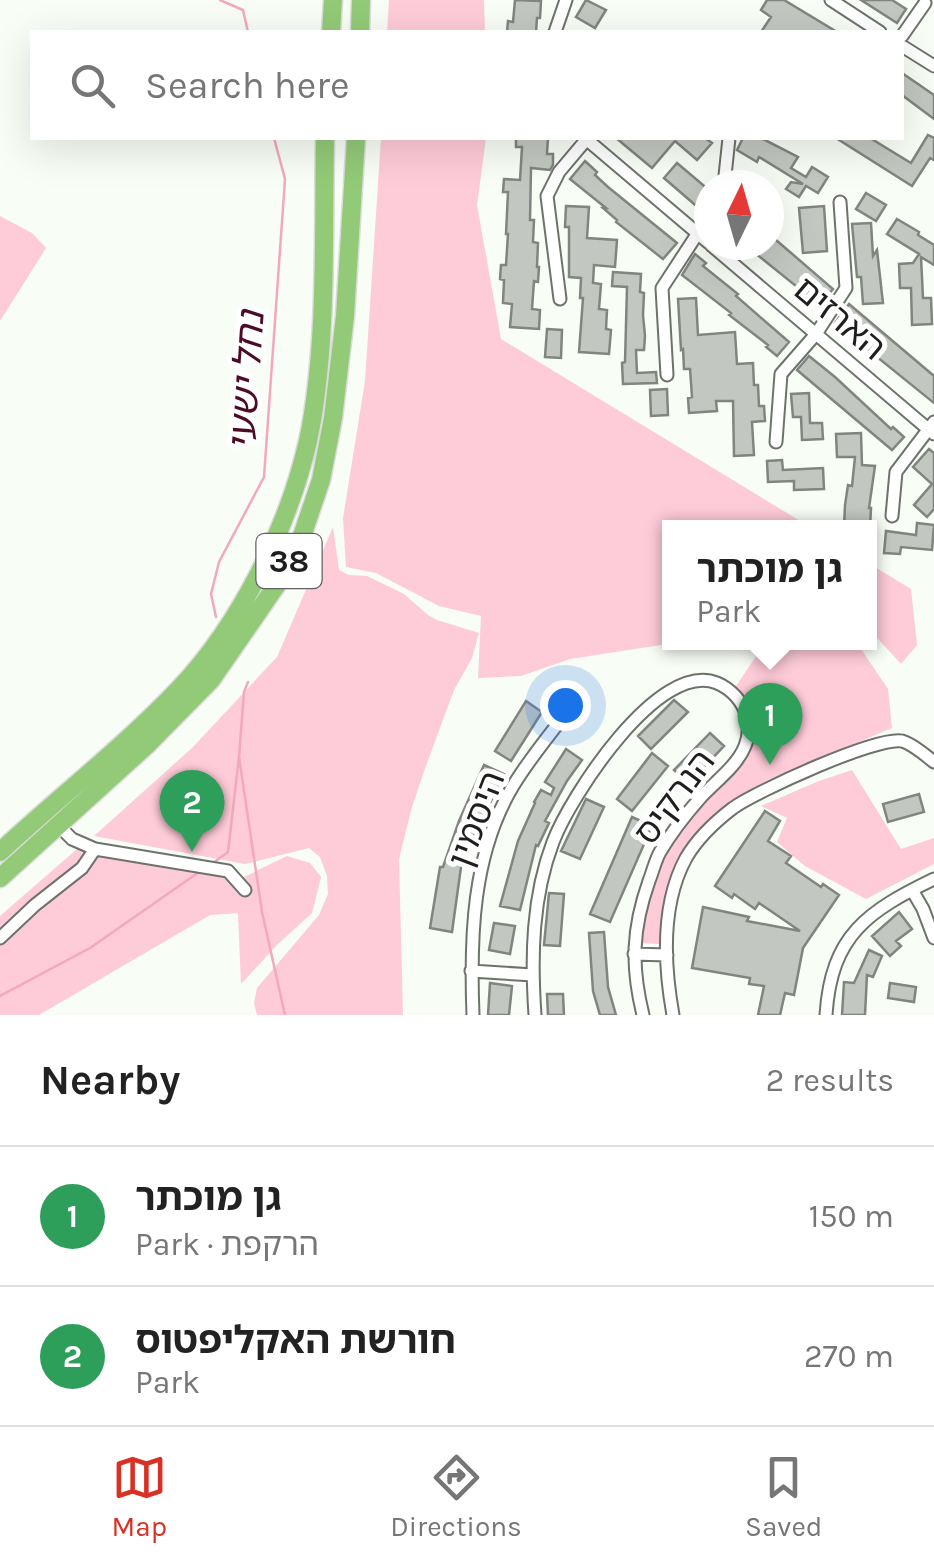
<!DOCTYPE html>
<html lang="en">
<head>
<meta charset="utf-8">
<style>
  body { margin:0; font-family:Karla,"Noto Sans Hebrew",sans-serif; background:#f2f2f2; color:#222 }
  .compass { position:absolute; left:694px; top:170px; width:90px; height:90px; border-radius:50%; background:#fff; box-shadow:0 10px 40px #0002; rotate:5deg }
  .you { position:absolute; left:565px; top:705px; width:35px; height:35px; margin:-25px; border:8px solid #fff; border-radius:50%; background:#1a73e8; box-shadow:0 0 0 15px #1a73e833 }
  .badge { display:grid; place-items:center; width:65px; height:65px; border-radius:50%; background:#d93025; color:#fff; font-size:32px; font-weight:700 }
  .pin { position:absolute; translate:-50% -82px; filter:drop-shadow(0 2px 5px #0008) }
  .pin::after { content:''; position:absolute; top:52px; width:35px; height:30px; background:inherit; clip-path:polygon(0 0,100% 0,50% 100%) }
  .popup { position:absolute; left:662px; top:520px; width:215px; height:130px; box-sizing:border-box; display:grid; place-content:center; border-radius:0px; background:#fff; filter:drop-shadow(0 2px 8px #0005); font-size:32px; white-space:nowrap; color:#767676 }
  .popup b { font-size:38px; color:#222 }
  .popup::after { content:''; position:absolute; left:50%; top:100%; margin-left:-20px; border:20px solid transparent; border-top-color:#fff }
  .list { margin:0; padding:0; list-style:none }
  h2 { display:flex; justify-content:space-between; align-items:center; height:130px; margin:0; padding:0 40px; font-size:42px }
  h2 small { font-size:32px; font-weight:400; color:#767676 }
  .list li { display:grid; grid-template-columns:65px 1fr auto; gap:30px; align-items:center; box-sizing:border-box; height:140px; padding:0 40px; border-top:2px solid #e0e0e0 }
  .list b { display:block; font-size:38px; white-space:nowrap }
  .list p { margin:0; font-size:32px; white-space:nowrap; color:#767676 }
  .list em { font-size:32px; font-style:normal; color:#767676 }
  .icon { flex:none; width:55px; height:55px; fill:none; stroke:currentColor; stroke-width:2; stroke-linecap:round; stroke-linejoin:round }
  .map { position:relative; flex:none; width:934px; height:1015px; overflow:hidden }
  .search { position:absolute; background:#fff; box-shadow:0 10px 40px #0002; left:30px; right:30px; top:30px; height:110px; display:flex; align-items:center; gap:25px; box-sizing:border-box; padding:0 35px; border-radius:0px; color:#767676; font-size:38px }
  .sheet { height:410px; background:#fff }
  nav { display:flex; justify-content:space-around; align-items:center; box-sizing:border-box; height:140px; border-top:2px solid #e0e0e0; background:#fff; font-size:28px; color:#767676 }
  nav a { display:grid; justify-items:center; gap:5px }
  nav .on { color:#d93025 }
  .map>svg:first-child { display:block }
</style>
</head>
<body>
<div class="map">
<svg width="934" height="1015" viewBox="0 0 934 1015">
  <rect width="100%" height="100%" fill="#f8fdf6"/>
  <path fill="#fecbd8" d="M389 0H484L485 32H387Z
    M381 138H486L477 205 501 339 810 527 670 528V642L674 643 570 659 521 676 478 678 481 616 439 606 376 573 346 567 343 518 365 381Z
    M0 216 32 233 46 248 0 321Z
    M333 527 339 570 349 575 367 576 404 594 428 615 437 620 479 633 472 658 454 690 423 774 412 807 399 859 403 1015H257L254 1003 257 988 319 915 328 894 327 876 320 857 309 848 245 864 94 836 192 748 277 657Z
    M870 564 911 589 917 645 901 664 870 630Z
    M852 642 859 646 888 689 892 728 766 781 729 803 684 856 676 871 665 901 661 944 637 943 644 903 668 850 748 748 753 719 736 686 765 643Z
    M852 770 901 849 934 838V864L866 899 805 866 777 842 787 818 761 806 819 781Z
    M77 849 244 877 287 856 310 863 321 877 312 913 277 945 241 984 238 913 210 915 39 1015H0V916Z"/>
  <g fill="none" stroke-linecap="round" stroke-linejoin="round">
    <path stroke="#f4a8bd" stroke-width="2.5" d="M220 0 243 10 248 32
      M216 617 211 594 219 562 264 477 285 179 274 138
      M248 682 244 692 239 757 262 912 285 1015
      M213 863 228 852 239 757
      M0 996 90 948 202 870"/>
  </g>
  <path fill="#c3c7c1" stroke="#80857f" stroke-width="2.5" d="M515 0 541 1 540 18H537L536 32H507L508 21 513 22Z
    M586 0 606 10 595 28 576 17Z
    M767 0H784L837 32H761L771 17 761 10Z
    M861 0H892L906 9 897 23Z
    M902 73 934 95V119L902 95Z
    M928 135 934 138V160L930 158 912 186 836 138H870L911 163Z
    M516 138H548L547 154H553V165L550 170 531 168 530 220H534L533 242 538 243 537 267H539L538 282 534 281 532 309 540 310 539 329 510 327 512 304 503 303 504 280 500 279 501 265H506L508 234H506L508 192H503L504 179 520 180 522 147H516Z
    M616 138H705L712 143 697 160 675 141 652 168Z
    M743 138H761L798 157 791 168 806 177 812 167 828 177 818 193 806 186 799 197 786 189 791 182 803 184 759 157 757 162 737 150Z
    M585 161 597 172 595 175 608 187 677 243 663 259 616 222 617 220 603 208H606L570 179Z
    M677 163 709 190V202L701 210 664 178Z
    M866 193 886 205 876 221 856 209Z
    M566 206 589 207 587 238 617 240 615 267 594 265 593 283 601 284 599 309 607 310 606 329 611 330 609 354 579 352 583 298H580L581 278 569 277V227H565Z
    M824 206 827 251 803 253 799 208Z
    M897 219 919 232 918 235 934 245V265L921 257 923 298H931L932 324 912 325 911 288H900L899 264 913 263 919 254 887 234Z
    M871 223 873 256 877 250 883 303 863 304 861 277H857L852 224Z
    M769 234 833 289 817 307 799 292 801 290 745 245H769Z
    M695 254 706 263 703 266 738 294 736 296 789 342 777 356 766 347 768 345 729 315 731 313 682 275Z
    M613 272 641 274 640 292 644 293 643 315 645 336 644 350H636L637 373 656 372 657 383 623 384 622 363 625 362 627 287 612 286Z
    M696 298 698 335 735 332 737 364 753 363 754 385H758L759 406H764L765 421 752 422 754 455 734 456 733 401H716L717 411 689 413 688 398 692 397 690 369H684L683 349 681 350 678 299Z
    M849 304 934 376V403L835 323Z
    M547 329 562 330 561 358 545 357Z
    M809 356 835 377 891 429 893 427 904 437 892 450 797 370Z
    M667 389 668 415 651 416 650 390Z
    M809 393 810 423H822L823 439 802 440 801 417H793L791 394Z
    M861 433 862 465 875 466 869 508H871L870 528H844L845 505 848 485 852 486 855 457H837L836 434Z
    M929 449 934 453V509L927 517 914 505 932 484 913 467Z
    M782 460 783 470 823 468 824 489 794 490V481L768 482 767 461Z
    M917 523 934 525 932 550 901 547 900 554 884 553 886 531 916 535Z
    M674 700 688 712 651 749 638 736Z
    M526 701 542 712 511 761 495 751Z
    M710 733 724 746 688 784 674 770Z
    M566 749 582 760 567 781 545 821 549 823 538 846 536 845 520 910 500 906 518 841 535 803 534 802 541 790 551 795 554 788 545 782Z
    M652 753 668 766 632 811 617 799Z
    M484 765 504 774 473 838 466 862 462 860 452 932 430 928 440 867H443L459 821Z
    M919 794 924 812 888 822 883 804Z
    M586 799 604 807 580 859 561 851Z
    M765 811 780 821 768 841 791 856 786 863 821 887 823 884 839 895 803 948 794 995 785 993 780 1015H758L764 986 749 984 750 978 692 968 703 907 749 917 747 921 800 931 759 903 755 909 734 894 732 898 715 886Z
    M632 817 652 826 610 922 590 914Z
    M549 893 564 894 560 946 544 945Z
    M899 912 912 929 896 941 901 946 890 956 872 936Z
    M494 923 515 926 510 954 489 950Z
    M604 932 608 987 616 1015H600L593 991 589 933Z
    M869 950 882 956 873 977 867 975 865 1015H842L844 982 854 983Z
    M490 983 512 986 509 1015H488Z
    M890 983 916 987 914 1002 888 998Z
    M547 994H563L564 1015H548Z"/>
  <g fill="none" stroke-linecap="round" stroke-linejoin="round">
    <defs>
      <path id="minor" d="M831 0 880 32
        M555 32 566 0
        M902 36 925 3
        M902 46 934 66
        M585 138 709 243
        M724 185 729 138
        M711 245 934 434
        M560 299 547 196 559 172 586 140
        M667 375 662 288 709 216
        M776 442 781 374 816 334 846 288 840 202
        M892 516 896 472 934 422
        M58 825 72 839 95 849 228 871 245 890
        M912 890 923 909 934 938
        M0 938 35 905 82 868 95 849
        M634 954 667 955
        M471 971 533 975
        M473 1015C470 938 472 854 513 786 528 761 546 739 564 716
        M535 1015C531 957 532 897 553 842 570 797 659 659 717 683 731 689 742 701 747 716 749 725 749 736 745 746 737 766 716 781 701 797 686 814 671 833 660 852 655 861 653 871 649 881 632 929 631 966 643 1015
        M673 1015C664 965 661 904 686 858 697 839 716 821 733 808 757 791 877 736 902 741 913 744 925 755 934 762
        M826 1015C831 935 868 911 934 879"/>
      <path id="highway" d="M331 32 333 0
        M360 32 361 0
        M0 852C59 797 124 747 180 688 241 623 288 528 308 441 328 347 323 234 325 138
        M0 878 148 744 211 680 276 586 301 539 321 480 333 418 345 316 356 138"/>
    </defs>
    <use href="#minor" stroke="#6e726c" stroke-width="15"/>
    <use href="#highway" stroke="#dbdbdb" stroke-width="21"/>
    <use href="#minor" stroke="#fff" stroke-width="11"/>
    <use href="#highway" stroke="#92ca77" stroke-width="18"/>
  </g>
  <g text-anchor="middle" stroke-width="10" stroke-linejoin="round" paint-order="stroke">
    <rect fill="#fff" stroke="#626261" stroke-width="2.5" x="256.5" y="534" width="65" height="54" rx="8"/>
    <g font-size="32" font-weight="bold" fill="#1e1f1d">
      <text x="289" y="572">38</text>
    </g>
    <g font-size="35" fill="#1e1f1d" stroke="#fff">
      <text transform="translate(840 318) rotate(40)" y="12">הארזים</text>
      <text transform="translate(674 797) rotate(-53)" y="12">הנרקיס</text>
      <text transform="translate(476 819) rotate(-69)" y="12">היסמין</text>
    </g>
    <g font-size="38" font-style="italic" fill="#4c0b26" stroke="#fff">
      <text transform="translate(246 381) rotate(-86)" y="13">נחל ישעי</text>
    </g>
  </g>
</svg>
<svg class="compass" viewBox="-18 -18 36 36"><path d="M0-13l5 13h-10z" fill="#e53935"/><path d="M0 13l5-13h-10z" fill="#767676"/></svg>
<div class="you"></div>
<div class="pin badge" style="left:770px;top:765px;background:#2e9e5b">1</div>
<div class="popup"><b>גן מוכתר</b>Park</div>
<div class="pin badge" style="left:192px;top:852px;background:#2e9e5b">2</div>
<div class="search"><svg class="icon" aria-label="search" viewBox="0 0 24 24"><circle cx="10" cy="10" r="6"/><path d="M15 15l6 6"/></svg>Search here</div>
</div>
<section class="sheet">
<h2>Nearby<small>2 results</small></h2>
<ul class="list">
<li><span class="badge" style="background:#2e9e5b">1</span><div><b>גן מוכתר</b><p>Park · הרקפת</p></div><em>150 m</em></li>
<li><span class="badge" style="background:#2e9e5b">2</span><div><b>חורשת האקליפטוס</b><p>Park</p></div><em>270 m</em></li>
</ul>
</section>
<nav>
<a class="on"><svg class="icon" aria-label="map" viewBox="0 0 24 24"><path d="M3 6l6-2 6 2 6-2v14l-6 2-6-2-6 2zM9 4v14M15 6v14"/></svg>Map</a>
<a><svg class="icon" aria-label="directions" viewBox="0 0 24 24"><path d="M12 3l9 9-9 9-9-9zM9 14v-3h6M13 9l2 2-2 2"/></svg>Directions</a>
<a><svg class="icon" aria-label="saved" viewBox="0 0 24 24"><path d="M7 4h10v16l-5-4-5 4z"/></svg>Saved</a>
</nav>
</body>
</html>
